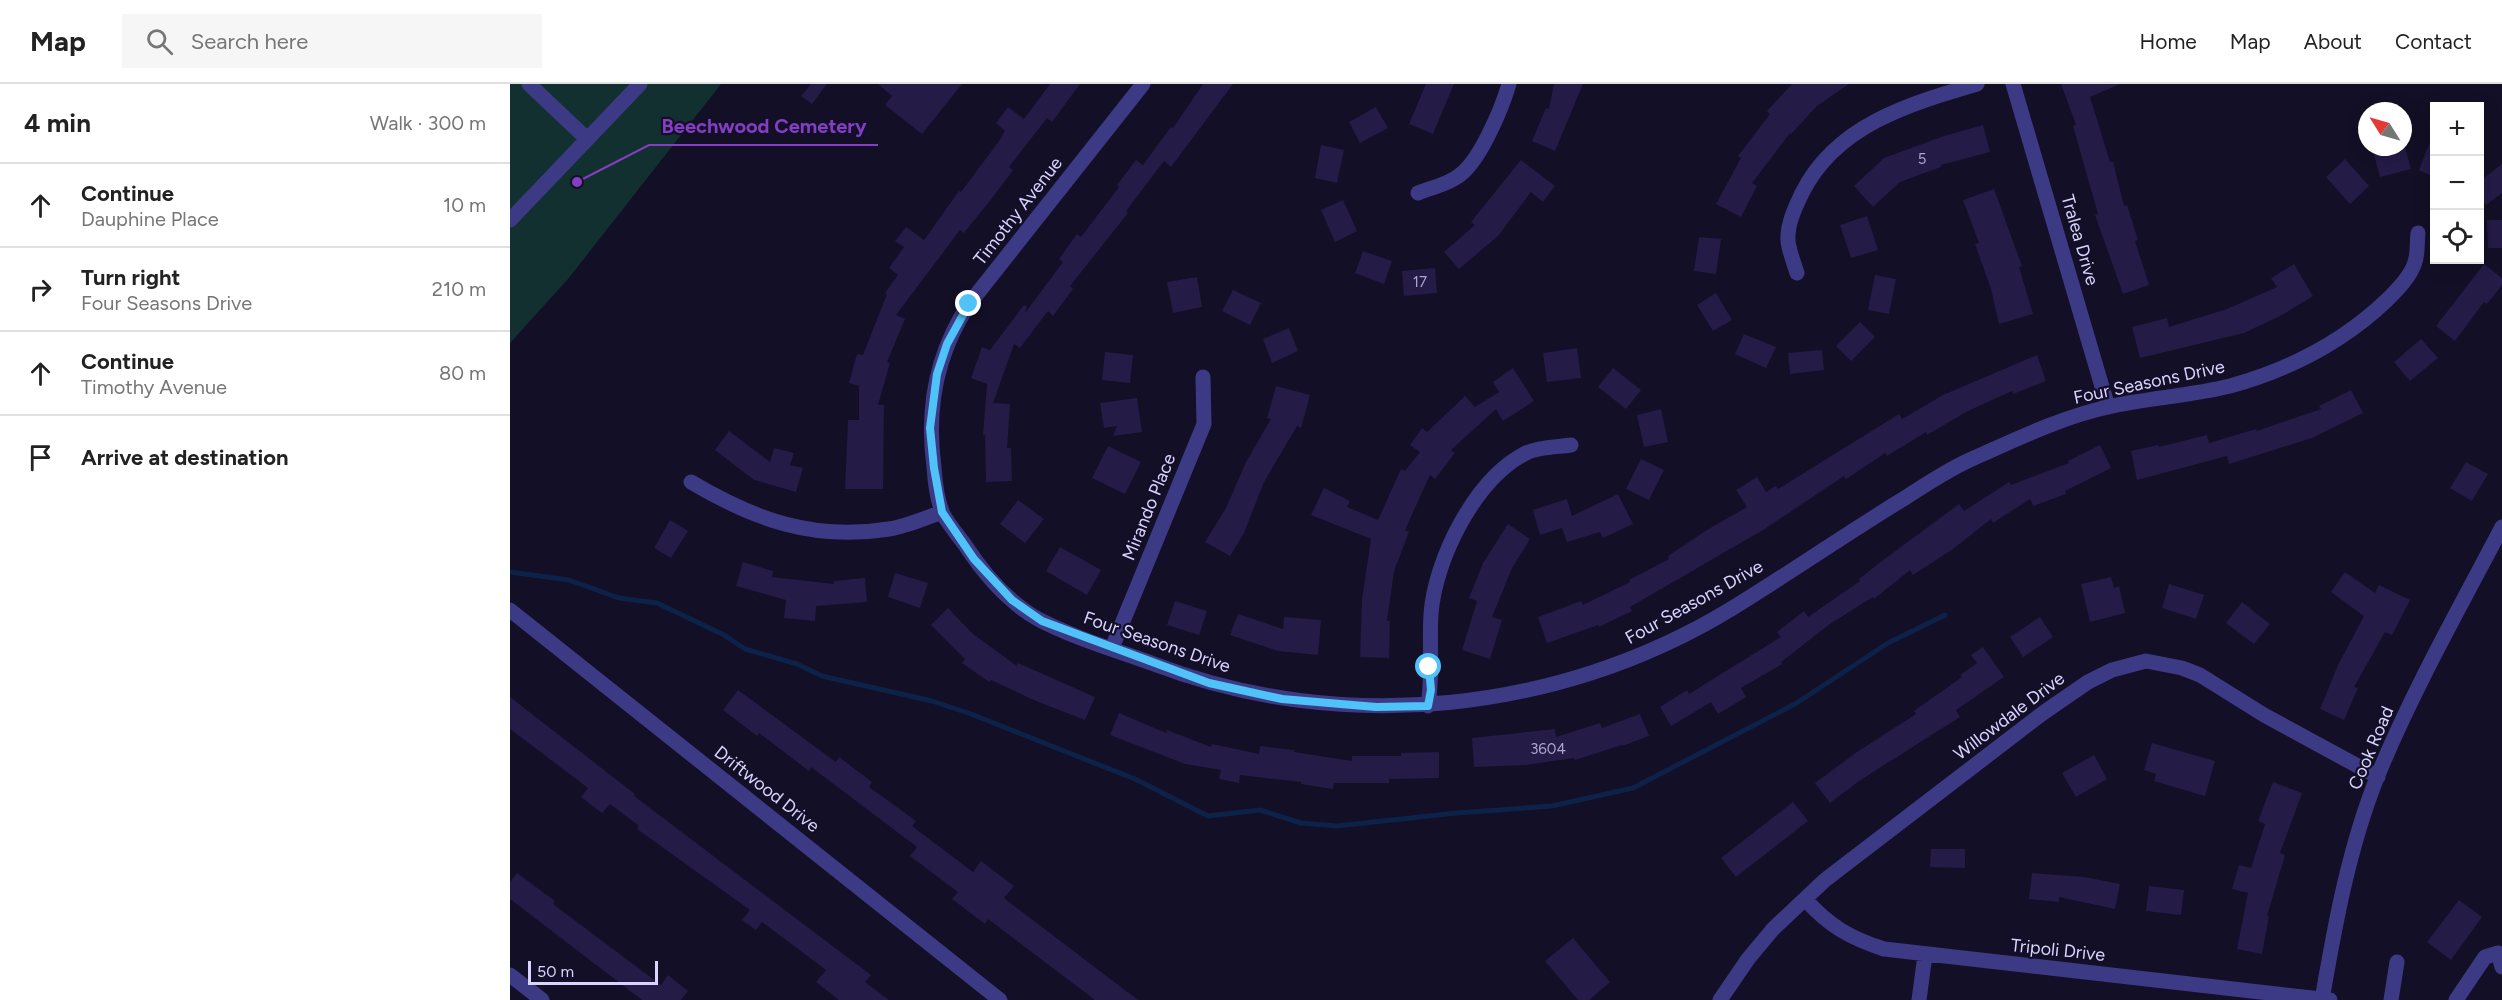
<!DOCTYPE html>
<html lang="en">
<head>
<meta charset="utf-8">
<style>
  body { margin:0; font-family:Figtree,sans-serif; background:#f6f6f6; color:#222 }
  .controls { position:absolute; right:18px; top:18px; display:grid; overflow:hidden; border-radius:0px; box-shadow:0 3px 15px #0003 }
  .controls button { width:54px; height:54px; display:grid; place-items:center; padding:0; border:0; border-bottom:2px solid #e0e0e0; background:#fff; color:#222; font:30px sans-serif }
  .compass { position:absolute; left:1848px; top:18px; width:54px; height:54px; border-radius:50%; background:#fff; box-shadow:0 3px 15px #0003; rotate:307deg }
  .scale { position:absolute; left:18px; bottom:15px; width:130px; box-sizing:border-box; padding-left:6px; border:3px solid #d9d4ff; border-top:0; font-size:16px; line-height:21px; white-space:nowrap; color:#d9d4ff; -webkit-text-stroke:4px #130f26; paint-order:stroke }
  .stop { position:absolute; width:18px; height:18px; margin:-14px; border:4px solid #4fc3f7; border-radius:50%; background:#fff }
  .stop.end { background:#4fc3f7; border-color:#fff; box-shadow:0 2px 6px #0008 }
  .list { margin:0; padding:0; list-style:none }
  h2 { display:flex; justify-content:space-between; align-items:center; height:78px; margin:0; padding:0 24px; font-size:26px }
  h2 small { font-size:20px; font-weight:400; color:#767676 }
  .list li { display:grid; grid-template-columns:39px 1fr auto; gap:18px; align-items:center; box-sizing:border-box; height:84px; padding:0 24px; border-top:2px solid #e0e0e0 }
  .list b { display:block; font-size:22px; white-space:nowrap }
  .list p { margin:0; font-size:20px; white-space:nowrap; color:#767676 }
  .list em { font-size:20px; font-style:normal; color:#767676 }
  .icon { flex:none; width:33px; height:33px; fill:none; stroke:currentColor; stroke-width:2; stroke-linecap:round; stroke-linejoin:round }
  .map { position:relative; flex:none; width:1992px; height:916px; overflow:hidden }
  header { display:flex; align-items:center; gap:36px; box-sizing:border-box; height:84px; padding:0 30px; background:#fff; border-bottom:2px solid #e0e0e0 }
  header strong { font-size:28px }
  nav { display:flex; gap:33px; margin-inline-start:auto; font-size:21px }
  .search { width:420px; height:54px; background:#f6f6f6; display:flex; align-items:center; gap:15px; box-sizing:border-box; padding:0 21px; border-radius:0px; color:#767676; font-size:22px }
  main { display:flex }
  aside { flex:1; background:#fff }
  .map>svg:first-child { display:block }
</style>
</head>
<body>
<header>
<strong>Map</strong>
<div class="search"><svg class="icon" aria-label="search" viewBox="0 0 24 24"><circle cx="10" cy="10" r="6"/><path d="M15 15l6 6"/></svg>Search here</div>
<nav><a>Home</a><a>Map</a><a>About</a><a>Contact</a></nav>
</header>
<main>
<aside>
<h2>4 min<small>Walk · 300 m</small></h2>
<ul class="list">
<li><svg class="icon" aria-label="ahead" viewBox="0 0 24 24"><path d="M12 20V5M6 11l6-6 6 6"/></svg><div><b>Continue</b><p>Dauphine Place</p></div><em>10 m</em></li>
<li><svg class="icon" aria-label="right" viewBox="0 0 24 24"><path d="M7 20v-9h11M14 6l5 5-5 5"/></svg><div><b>Turn right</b><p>Four Seasons Drive</p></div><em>210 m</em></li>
<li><svg class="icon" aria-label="ahead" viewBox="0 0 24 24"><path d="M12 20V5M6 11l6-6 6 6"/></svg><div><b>Continue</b><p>Timothy Avenue</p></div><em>80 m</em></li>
<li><svg class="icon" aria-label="arrive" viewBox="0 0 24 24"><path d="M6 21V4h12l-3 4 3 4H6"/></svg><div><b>Arrive at destination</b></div></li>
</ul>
</aside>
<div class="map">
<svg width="1992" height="916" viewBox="0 0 1992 916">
  <rect width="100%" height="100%" fill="#130f26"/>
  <path fill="#12302f" d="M0 0H211L58 195 0 259Z"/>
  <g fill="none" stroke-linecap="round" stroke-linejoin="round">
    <path stroke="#0c2248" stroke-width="5" d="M0 488 59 496 109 514 147 519 214 551 235 565 287 580 312 592 422 617 461 630 625 695 698 732 750 726 791 739 827 742 946 729 1042 722 1123 704 1285 620 1378 559 1435 531"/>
  </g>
  <path fill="#241b47" d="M301 0H317L302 20 291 12Z
    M368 0H452L412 50 375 21 382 12Z
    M540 0H570L542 38 537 34 499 83 503 86 483 113 454 149 450 146 386 231 395 235 377 278 380 279 368 321H374L373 405H335L338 336H349V302L339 299 347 270 353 271 377 210 375 209 388 191 379 184 394 163 385 157 396 143 414 156 449 107 451 108 489 57 495 47 486 39 498 23 514 35Z
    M693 0H723L661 83 654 77 616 127 618 129 560 202 563 205 543 232 538 227 510 264 504 260 483 319 500 320 497 364H501L502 397 476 398 475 351H473L477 300 461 294 472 263 480 266 514 221 517 222 515 229 553 178 549 175 567 150 571 153 609 103 607 101 626 76 633 81 661 43 663 44Z
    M916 0H944L923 50 899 40Z
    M1044 0H1073L1045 67 1022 57 1036 24 1039 25Z
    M1282 0H1339L1307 22 1281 50 1280 49 1242 99 1247 102 1231 133 1206 120 1231 74 1228 72 1260 30 1257 27Z
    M1551 0H1610L1580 13 1600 78H1603L1614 122 1617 121 1628 156 1625 157 1639 201 1613 210 1585 131 1588 130 1563 42 1566 41Z
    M866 23 878 44 850 59 839 38Z
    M1473 41 1480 68 1431 81V83L1390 98 1363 123 1344 102 1374 74 1434 52Z
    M1924 48V93L1909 86Z
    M811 61 834 66 827 99 805 94Z
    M1862 63H1895L1901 85 1870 93Z
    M1835 75 1859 102 1840 120 1816 93Z
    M1011 76 1045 102 1033 118 1021 108 988 152 949 185 934 168 965 141 961 138Z
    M1992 80V109L1976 121 1970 112V97Z
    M1484 105 1512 182 1509 183 1523 230 1489 240 1481 205 1465 160 1469 159 1453 116Z
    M833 116 847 147 825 158 811 126Z
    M1357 132 1368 166 1341 174 1330 141Z
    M1977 136H1992V164H1978Z
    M1189 153 1211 155 1206 190 1184 187Z
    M853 167 882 177 874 200 845 189Z
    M1784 180 1803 212 1772 231 1734 249 1630 274 1622 243 1657 234 1659 243 1717 225 1767 203 1761 194Z
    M1974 180 1992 194V201L1977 220 1974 218 1945 257 1926 242Z
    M925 184 927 209 894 212 892 187Z
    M1365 191 1386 195 1379 230 1358 226Z
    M687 193 692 223 663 229 657 198Z
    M723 206 751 219 740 241 712 227Z
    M1206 209 1222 236 1203 247 1187 221Z
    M1350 238 1365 253 1341 277 1326 262Z
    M779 244 788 267 762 279 753 255Z
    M1234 250 1266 263 1256 284 1225 270Z
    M1911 255 1928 274 1900 297 1884 278Z
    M1067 264 1071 294 1037 298 1033 269Z
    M1312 266 1314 286 1280 290 1278 269Z
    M595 268 623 271 620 299 592 296Z
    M1527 271 1536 297 1503 310 1502 307 1458 327 1417 351 1416 348 1377 372 1375 369 1336 395 1334 392 1253 446 1120 523 1122 527 1089 543 1088 541 1037 559 1028 533 1071 517 1073 521 1120 498 1119 496 1159 475 1158 472 1197 446 1237 423 1226 406 1247 393 1256 408 1266 402 1268 405 1389 330 1392 335 1433 311Z
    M1003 284 1024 317 993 337 986 325 941 366 945 369 925 395 920 391 895 446 899 448 884 487 877 537H880L879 574 850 573 852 515 861 455 801 431 814 404 840 417 837 423 868 436 891 385 895 387 910 368 900 361 912 344 917 348 955 312 965 323 989 308 983 298Z
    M1103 284 1131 306 1116 325 1088 303Z
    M766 302 800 311 791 344 787 342 754 398 734 449 720 472 695 458 716 424 736 378 761 335 757 334Z
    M1841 306 1853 329 1802 354 1719 380 1717 372 1627 396 1621 367 1648 361 1649 363 1697 351 1699 359 1746 345 1747 347 1811 325 1809 322Z
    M627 314 632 348 603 352 607 342 594 344 590 319Z
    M1151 325 1158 358 1134 363 1127 331Z
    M219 347 260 378 264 364 284 369 280 381 293 384 286 408 244 396 205 366Z
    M1590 361 1601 384 1555 407 1556 410 1523 422 1520 415 1483 439 1481 435 1443 465 1403 491 1400 486 1364 515 1363 513 1320 540 1271 578 1272 580 1231 604 1236 613 1208 630 1201 618 1161 642 1150 623 1177 606 1179 610 1271 553 1267 548 1294 527 1298 533 1350 497 1349 495 1372 477 1449 420 1454 427 1499 398 1501 401 1559 379 1558 377Z
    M598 362 631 378 615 410 582 394Z
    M1131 375 1154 386 1139 416 1116 405Z
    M1956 378 1978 390 1962 417 1940 404Z
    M1108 410 1123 440 1093 454 1090 448 1057 458 1052 444 1030 451 1023 426 1057 415 1062 432Z
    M508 416 534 435 515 459 490 440Z
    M160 436 178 447 161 474 144 464Z
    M998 440 1020 455 1002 484 982 533 992 536 980 575 952 566 967 517 959 514 973 479Z
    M550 463 591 486 577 511 536 487Z
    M233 478 263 487 262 493 324 500V497L355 494 357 518 306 522 305 537 274 534 276 516 226 502Z
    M1835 488 1865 509 1869 501 1900 516 1882 551 1875 548 1844 603 1848 604 1834 636 1810 625 1828 581 1854 532 1821 508Z
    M385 489 418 499 410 524 378 513Z
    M1601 493 1604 504 1609 502 1615 529 1580 538 1571 500Z
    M1659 500 1694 511 1686 535 1652 524Z
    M665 517 697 527 689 551 657 541Z
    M1732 518 1760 540 1744 560 1716 539Z
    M438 524 463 550 507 582 508 579 585 613 575 636 526 617 481 596 479 598 452 579 455 575 421 541Z
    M728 530 773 545 774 533 811 536 808 571 768 567 720 551Z
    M1530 533 1543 553 1513 573 1500 553Z
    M1473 563 1494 593 1446 626 1450 633 1349 697 1320 719 1305 699 1347 668 1406 630 1404 627 1452 593 1450 591 1467 579 1461 571Z
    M228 606 326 678 329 673 362 698 359 703 406 737 402 742 463 788 471 777 504 802 494 814 628 916H585L478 835 475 840 442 815 448 808 400 772 407 763 301 683 299 687 249 649 247 652 213 626Z
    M0 613 125 710 124 712 361 891 355 898 379 916H329L306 898 316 886 252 838 246 846 232 836 240 826 127 745 129 742 100 720 92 729 71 713 78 704 0 645Z
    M609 629 656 649 657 646 701 663 702 660 749 670 750 662 784 666V668L842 677V672H891V669L929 668V694L879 695V699H824L823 705 791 700V698L730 691 729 699 709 695 711 686 675 680 600 651Z
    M1130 630 1139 652 1112 662V661L1065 676 1064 674 1016 681 964 683 962 654 1045 645 1046 653 1090 639 1092 644Z
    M1642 659 1705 677 1695 712 1644 697 1646 690 1634 686Z
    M1584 671 1597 695 1566 713 1552 689Z
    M1763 698 1792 709 1770 769 1775 771 1757 832H1759L1752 870 1727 865 1738 809 1722 805 1729 781 1741 784 1755 740 1748 737Z
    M1283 718 1298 737 1226 793 1211 774Z
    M1421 765H1455V784L1420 783Z
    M7 789 45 817 43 820 151 901 158 891 178 907 171 916H132L0 815V798Z
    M1522 789 1574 793 1610 800 1605 825 1549 813V818L1519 815Z
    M1639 802 1674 806 1671 831 1636 827Z
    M1949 816 1972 833 1941 876 1917 858Z
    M1063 854 1100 898 1079 916H1068L1035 877Z"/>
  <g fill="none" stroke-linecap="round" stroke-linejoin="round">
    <path stroke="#3d3a85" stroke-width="15" d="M19 0 77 55
      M633 0 459 220C426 270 416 324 424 383 425 398 427 416 433 430 439 441 448 451 455 461 474 490 498 518 528 535 564 554 606 566 644 580 832 652 1050 629 1221 525 1278 490 1333 452 1390 417 1414 402 1438 385 1464 374 1507 355 1552 333 1598 323 1638 314 1680 312 1720 302 1778 286 1833 258 1877 216 1887 206 1901 192 1905 178 1908 169 1907 158 1908 149
      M1503 0 1598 323
      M908 109C920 104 936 101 947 93 969 80 992 24 999 0
      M0 136 130 0
      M1287 189C1284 179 1279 167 1278 157 1277 140 1285 124 1292 109 1326 41 1399 20 1467 0
      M181 398C245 436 304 457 379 445 397 442 415 434 432 428
      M0 526 490 916
      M602 564 694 340 693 293
      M918 622C923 592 919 560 921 530 925 475 965 395 1016 369 1028 363 1048 363 1061 361
      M1295 815C1319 842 1340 854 1374 865L1820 916
      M0 891 32 916
      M1210 916 1238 875 1263 845 1315 796 1533 629 1578 598 1602 586 1636 577 1672 584 1690 591 1754 631 1868 693
      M1409 916 1415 871
      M1812 916C1825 840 1839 763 1868 691 1903 606 1949 525 1992 443
      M1881 916 1887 878
      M1946 916 1975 873 1988 869 1992 883"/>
  </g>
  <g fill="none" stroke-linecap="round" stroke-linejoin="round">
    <path stroke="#4fc3f7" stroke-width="8" d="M459 220 437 260 427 290 420 344 424 384 432 428 464 475 502 516 532 537 699 599 772 615 866 623 918 622 921 606 919 583"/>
  </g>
  <g text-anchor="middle" stroke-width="4.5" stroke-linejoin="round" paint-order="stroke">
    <g font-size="15" fill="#aca6d1">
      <text x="1412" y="80">5</text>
      <text x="910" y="203">17</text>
      <text x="1038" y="670">3604</text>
    </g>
    <g font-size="18" fill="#d9d4ff" stroke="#130f26">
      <text transform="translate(508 127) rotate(-52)" y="6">Timothy Avenue</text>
      <text transform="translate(1570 156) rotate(74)" y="6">Tralea Drive</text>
      <text transform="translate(1639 298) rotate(-12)" y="6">Four Seasons Drive</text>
      <text transform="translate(639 423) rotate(-68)" y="6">Mirando Place</text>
      <text transform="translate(1184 518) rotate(-29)" y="6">Four Seasons Drive</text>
      <text transform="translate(647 558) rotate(19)" y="6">Four Seasons Drive</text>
      <text transform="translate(1499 632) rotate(-37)" y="6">Willowdale Drive</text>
      <text transform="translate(1861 664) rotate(-67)" y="6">Cook Road</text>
      <text transform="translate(257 705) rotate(38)" y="6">Driftwood Drive</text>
      <text transform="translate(1548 866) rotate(6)" y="6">Tripoli Drive</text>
    </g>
  </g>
  <path fill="none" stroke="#843dc5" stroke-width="2" d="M67 98L139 61H368"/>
  <circle fill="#843dc5" stroke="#130f26" stroke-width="2" cx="67" cy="98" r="6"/>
  <g font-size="20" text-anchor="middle" font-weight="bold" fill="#843dc5" stroke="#130f26" stroke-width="4.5" stroke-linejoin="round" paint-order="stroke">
    <text x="254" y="49">Beechwood Cemetery</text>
  </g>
</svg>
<div class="controls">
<button>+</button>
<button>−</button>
<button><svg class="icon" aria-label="locate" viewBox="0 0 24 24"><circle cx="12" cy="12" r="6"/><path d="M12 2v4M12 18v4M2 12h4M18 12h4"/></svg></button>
</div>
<svg class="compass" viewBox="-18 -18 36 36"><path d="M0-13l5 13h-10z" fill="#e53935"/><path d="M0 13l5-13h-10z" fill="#767676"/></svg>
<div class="scale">50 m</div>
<div class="stop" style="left:919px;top:583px"></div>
<div class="stop end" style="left:459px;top:220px"></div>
</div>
</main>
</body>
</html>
